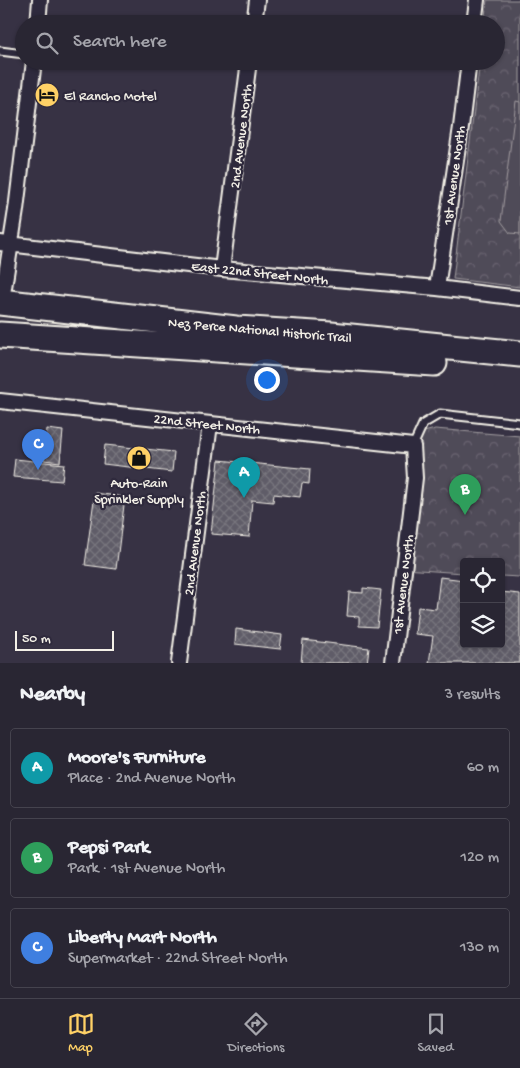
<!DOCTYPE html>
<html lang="en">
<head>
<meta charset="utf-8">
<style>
  body { margin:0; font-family:"Gochi Hand",sans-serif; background:#312e3b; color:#f1f3f6 }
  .controls { position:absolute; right:15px; bottom:15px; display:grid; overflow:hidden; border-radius:5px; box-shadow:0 1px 4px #0004 }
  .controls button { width:45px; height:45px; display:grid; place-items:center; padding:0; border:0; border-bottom:1px solid #45434e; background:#292633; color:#f1f3f6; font:25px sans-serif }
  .scale { position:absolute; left:15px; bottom:12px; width:99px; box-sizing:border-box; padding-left:5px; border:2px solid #f4f1e8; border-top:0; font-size:14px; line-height:18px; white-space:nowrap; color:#f4f1e8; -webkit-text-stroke:4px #2f2a3d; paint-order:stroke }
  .you { position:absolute; left:266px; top:379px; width:18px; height:18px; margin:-12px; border:4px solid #fff; border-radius:50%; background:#1a73e8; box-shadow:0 0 0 8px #1a73e833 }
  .badge { display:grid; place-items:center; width:32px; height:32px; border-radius:50%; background:#ffd166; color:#fff; font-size:16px; font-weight:700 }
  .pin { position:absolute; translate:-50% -41px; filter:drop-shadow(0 1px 2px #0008) }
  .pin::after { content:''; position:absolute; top:26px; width:18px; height:15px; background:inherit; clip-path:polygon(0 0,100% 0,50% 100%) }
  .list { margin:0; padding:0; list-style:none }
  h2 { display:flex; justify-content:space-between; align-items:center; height:65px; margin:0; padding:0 20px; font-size:21px }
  h2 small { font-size:16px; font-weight:400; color:#a5a5ac }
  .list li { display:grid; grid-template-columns:32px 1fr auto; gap:15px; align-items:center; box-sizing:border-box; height:80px; margin:0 10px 10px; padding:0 10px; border:1px solid #45434e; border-radius:5px }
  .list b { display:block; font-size:19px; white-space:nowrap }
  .list p { margin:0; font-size:16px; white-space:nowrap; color:#a5a5ac }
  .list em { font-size:16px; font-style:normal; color:#a5a5ac }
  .icon { flex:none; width:28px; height:28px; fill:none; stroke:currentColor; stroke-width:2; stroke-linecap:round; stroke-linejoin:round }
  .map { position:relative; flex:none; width:520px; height:663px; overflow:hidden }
  .search { position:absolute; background:#292633; box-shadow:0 1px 4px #0004; left:15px; right:15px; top:15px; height:55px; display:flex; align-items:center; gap:12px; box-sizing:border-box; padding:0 18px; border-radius:28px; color:#a5a5ac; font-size:19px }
  .sheet { height:335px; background:#292633 }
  nav { display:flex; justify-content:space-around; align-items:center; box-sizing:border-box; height:70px; border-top:1px solid #45434e; background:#292633; font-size:14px; color:#a5a5ac }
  nav a { display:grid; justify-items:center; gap:2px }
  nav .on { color:#ffd166 }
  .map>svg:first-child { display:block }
</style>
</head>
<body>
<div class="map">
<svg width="520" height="663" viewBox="0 0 520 663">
  <defs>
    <pattern id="park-crowns" width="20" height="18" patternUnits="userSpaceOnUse" patternTransform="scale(1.25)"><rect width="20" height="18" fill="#504b59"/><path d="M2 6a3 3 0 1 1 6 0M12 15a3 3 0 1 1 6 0" fill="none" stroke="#6a6571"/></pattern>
    <pattern id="building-cross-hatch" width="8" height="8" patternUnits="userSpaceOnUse" patternTransform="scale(1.25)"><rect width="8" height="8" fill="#5f5c67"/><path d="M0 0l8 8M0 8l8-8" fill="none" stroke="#77747d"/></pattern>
  </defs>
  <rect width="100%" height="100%" fill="#373244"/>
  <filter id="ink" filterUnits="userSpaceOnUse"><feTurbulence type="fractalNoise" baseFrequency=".02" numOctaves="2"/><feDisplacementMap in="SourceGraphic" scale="10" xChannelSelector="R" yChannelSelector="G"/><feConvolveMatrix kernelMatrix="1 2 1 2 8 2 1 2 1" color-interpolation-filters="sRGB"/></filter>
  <g filter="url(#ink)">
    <path fill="url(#park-crowns)" stroke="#a29ea0" d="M487 0H520V287L453 279 480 61H496V24H484Z
      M435 429 520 436V577L501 576V562H464V573L404 569 413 446 424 432Z"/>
    <path fill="#504b59" stroke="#a29ea0" d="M516 101 520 102V234L510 233 501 221Z"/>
    <path fill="url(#building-cross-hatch)" stroke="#f4f1e8" d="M47 429 63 431 60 462 44 460Z
      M105 445 174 452 172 472 103 464Z
      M15 459 64 464 62 481 13 477Z
      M219 460 310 469 309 484 302 483 300 497 274 494 273 502 252 500 249 537 211 534Z
      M95 493 125 497 116 569 85 565Z
      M440 577 464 580V644H501V592L520 594V663H429L433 636 415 634 418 607 436 609Z
      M363 588 381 590 377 627 359 626V617L347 616 349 592 363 593Z
      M236 629 282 635 280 649 235 644Z
      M303 640 369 648 367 663H301Z"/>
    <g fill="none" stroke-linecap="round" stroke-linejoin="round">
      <defs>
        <path id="lane" d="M0 51 24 54
          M413 446 423 424 440 414 520 423"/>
        <path id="street" d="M38 24 40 0
          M254 24 257 0
          M474 24 477 0
          M0 243 222 269 437 288 520 298
          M222 269 249 61
          M437 288 461 127 469 61
          M1 307 16 210 34 61
          M0 401 413 446 415 478 393 663
          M179 663 210 424"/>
        <path id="highway" d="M0 302 236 329 331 335 520 354
          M0 335 434 363"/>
      </defs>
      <use href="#lane" stroke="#f4f1e8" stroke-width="11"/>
      <use href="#street" stroke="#f4f1e8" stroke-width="18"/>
      <use href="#highway" stroke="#f4f1e8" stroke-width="29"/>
      <use href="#lane" stroke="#2f2a3d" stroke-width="7"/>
      <use href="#street" stroke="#2f2a3d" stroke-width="14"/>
      <use href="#highway" stroke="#2f2a3d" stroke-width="25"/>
    </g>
  </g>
  <defs>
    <symbol id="hotel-disc" viewBox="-11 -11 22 22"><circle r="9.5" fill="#ffd166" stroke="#2f2a3d"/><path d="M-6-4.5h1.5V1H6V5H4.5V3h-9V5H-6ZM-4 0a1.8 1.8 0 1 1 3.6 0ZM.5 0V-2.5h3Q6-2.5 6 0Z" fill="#111"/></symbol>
    <symbol id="shop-disc" viewBox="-11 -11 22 22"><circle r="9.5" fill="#ffd166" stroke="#2f2a3d"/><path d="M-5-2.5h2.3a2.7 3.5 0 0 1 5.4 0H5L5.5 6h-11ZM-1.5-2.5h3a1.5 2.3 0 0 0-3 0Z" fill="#111"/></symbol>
  </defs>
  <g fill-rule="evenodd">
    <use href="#hotel-disc" x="33" y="81" width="28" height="28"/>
    <use href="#shop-disc" x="125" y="444" width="28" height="28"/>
  </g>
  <g text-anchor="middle" stroke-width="4.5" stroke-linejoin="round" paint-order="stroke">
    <g font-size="14" fill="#f4f1e8" stroke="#2f2a3d" text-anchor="start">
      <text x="64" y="100">El Rancho Motel</text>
      <text x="139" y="487" text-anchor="middle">Auto-Rain<tspan x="139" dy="16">Sprinkler Supply</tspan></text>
    </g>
    <g font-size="14" fill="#f4f1e8" stroke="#2f2a3d">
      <text transform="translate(240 136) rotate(-83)" y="5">2nd Avenue North</text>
      <text transform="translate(453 175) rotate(-82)" y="5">1st Avenue North</text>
      <text transform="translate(260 272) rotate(6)" y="5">East 22nd Street North</text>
      <text transform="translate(260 329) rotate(5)" y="5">Nez Perce National Historic Trail</text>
      <text transform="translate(207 423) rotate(6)" y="5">22nd Street North</text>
      <text transform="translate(194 543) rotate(-83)" y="5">2nd Avenue North</text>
      <text transform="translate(402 584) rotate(-83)" y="5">1st Avenue North</text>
    </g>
  </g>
</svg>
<div class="controls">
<button><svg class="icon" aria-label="locate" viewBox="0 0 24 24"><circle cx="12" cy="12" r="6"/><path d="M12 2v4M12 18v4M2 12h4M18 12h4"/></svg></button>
<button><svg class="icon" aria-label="layers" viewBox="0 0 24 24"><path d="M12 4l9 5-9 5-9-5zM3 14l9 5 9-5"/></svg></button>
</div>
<div class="scale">50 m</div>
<div class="you"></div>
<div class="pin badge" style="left:244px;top:498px;background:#0f9aa8">A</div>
<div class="pin badge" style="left:465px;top:515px;background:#2e9e5b">B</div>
<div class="pin badge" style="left:38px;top:470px;background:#3f7fe0">C</div>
<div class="search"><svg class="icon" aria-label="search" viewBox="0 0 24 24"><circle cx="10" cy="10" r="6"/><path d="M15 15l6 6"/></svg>Search here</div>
</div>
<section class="sheet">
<h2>Nearby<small>3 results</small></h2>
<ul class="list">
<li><span class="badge" style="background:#0f9aa8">A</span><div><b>Moore's Furniture</b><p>Place · 2nd Avenue North</p></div><em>60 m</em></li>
<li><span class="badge" style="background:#2e9e5b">B</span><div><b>Pepsi Park</b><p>Park · 1st Avenue North</p></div><em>120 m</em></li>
<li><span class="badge" style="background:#3f7fe0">C</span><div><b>Liberty Mart North</b><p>Supermarket · 22nd Street North</p></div><em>130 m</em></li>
</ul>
</section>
<nav>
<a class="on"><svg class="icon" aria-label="map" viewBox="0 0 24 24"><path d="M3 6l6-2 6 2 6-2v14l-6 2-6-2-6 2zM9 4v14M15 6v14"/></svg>Map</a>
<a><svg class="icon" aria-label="directions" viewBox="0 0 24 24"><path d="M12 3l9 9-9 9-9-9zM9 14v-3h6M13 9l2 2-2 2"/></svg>Directions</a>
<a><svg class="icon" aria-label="saved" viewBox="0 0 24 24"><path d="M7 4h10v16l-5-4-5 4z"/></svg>Saved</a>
</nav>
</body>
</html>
